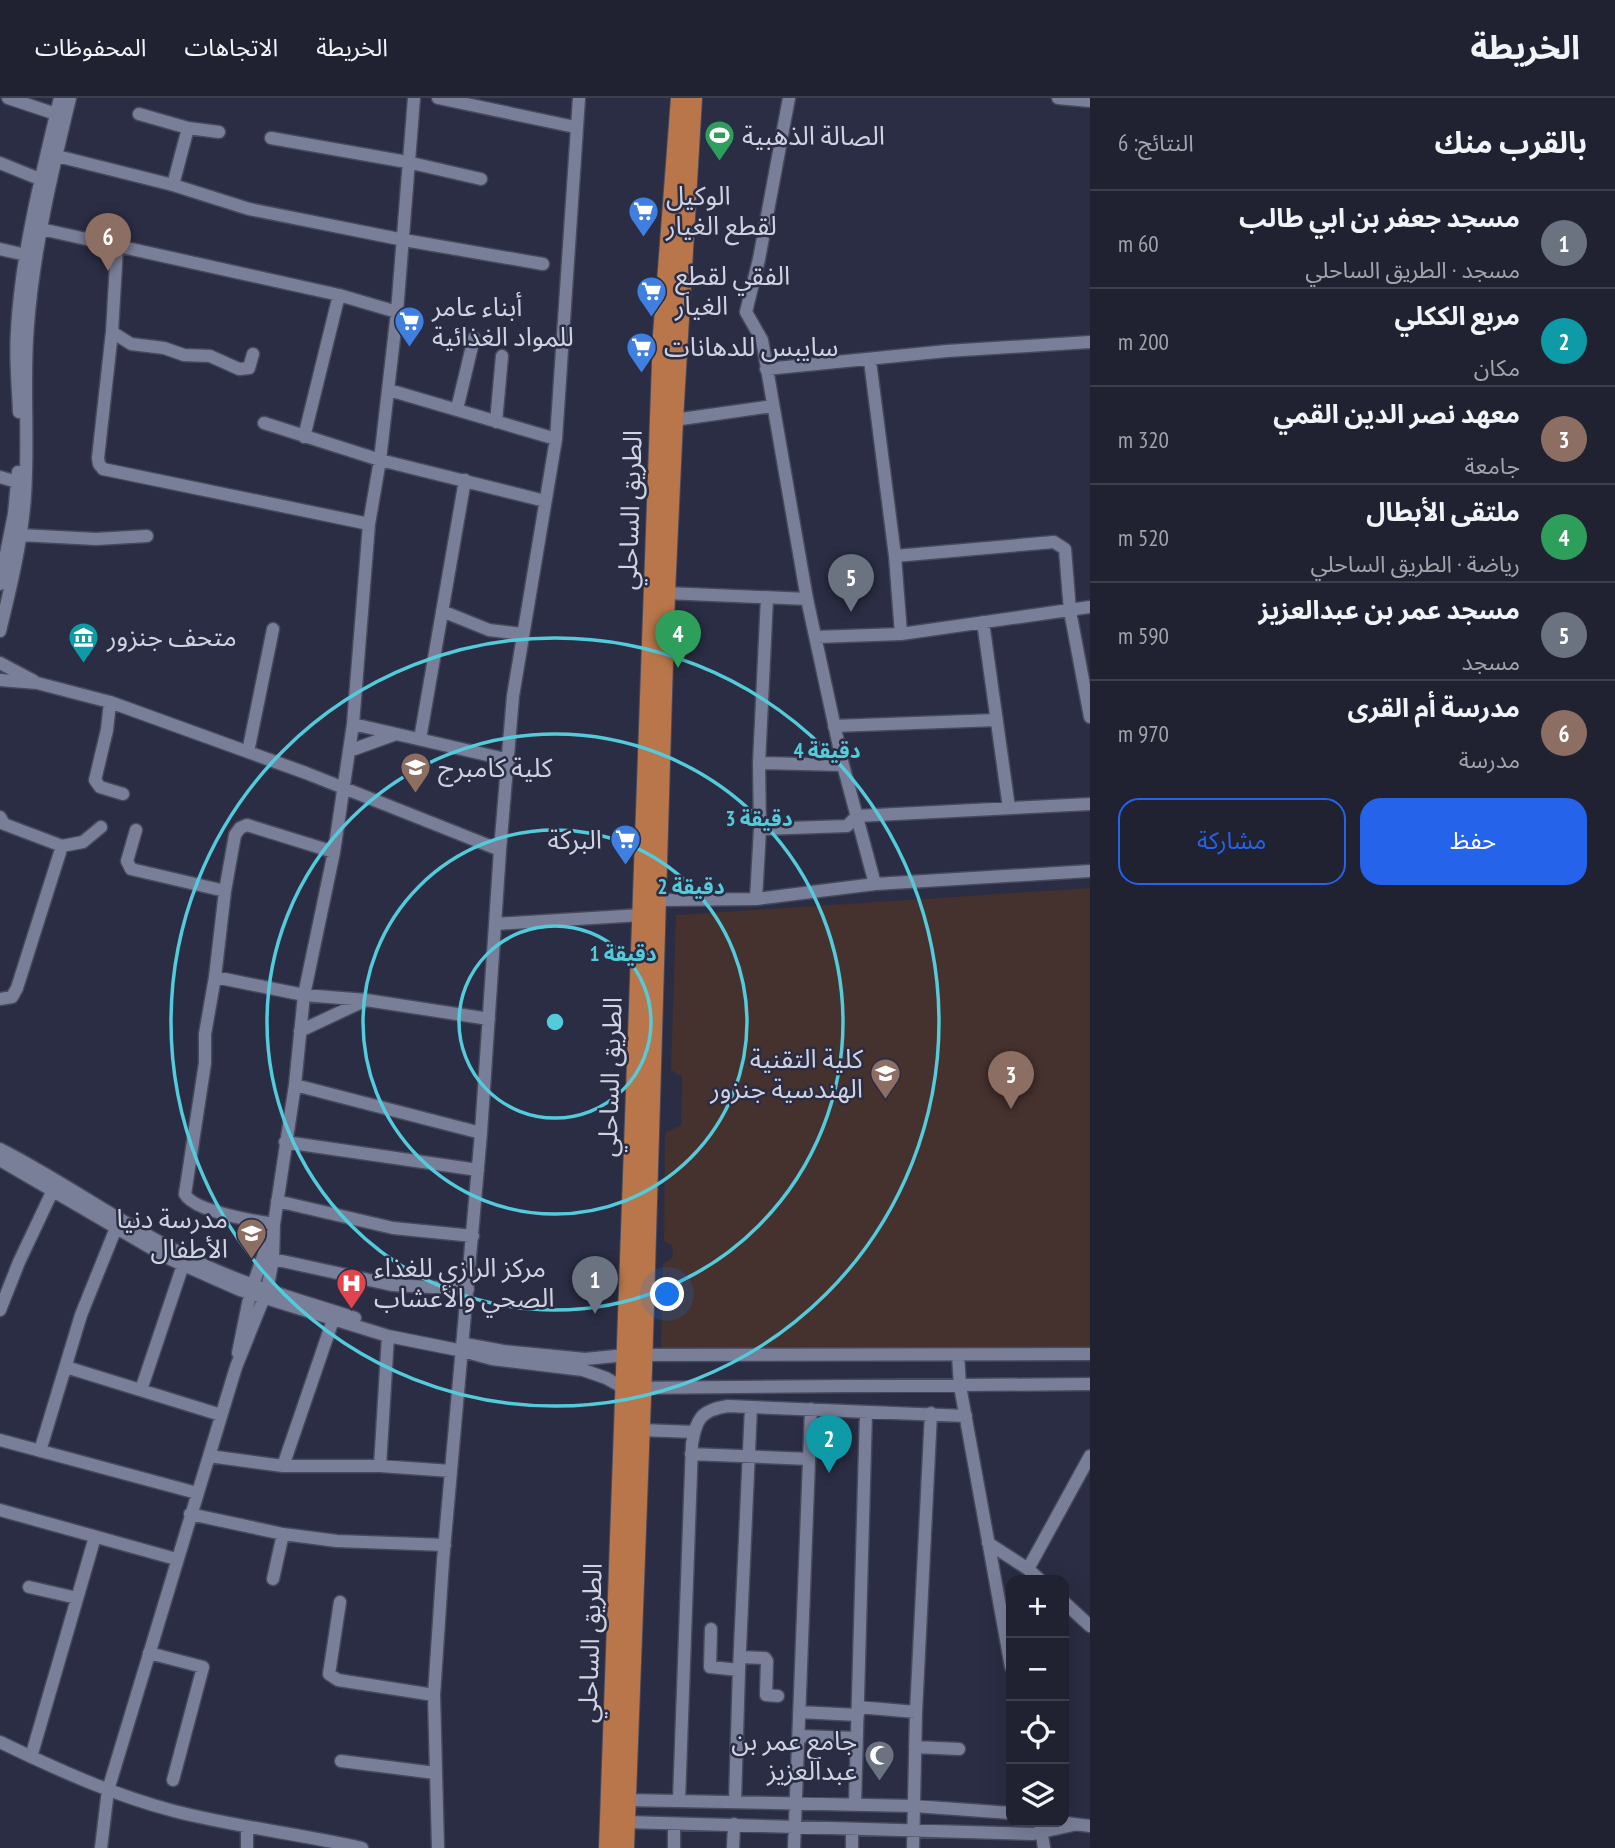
<!DOCTYPE html>
<html lang="ar">
<head>
<meta charset="utf-8">
<style>
  body { margin:0; font-family:"PT Sans Narrow","Noto Sans Arabic",sans-serif; background:#2d2f3e; color:#f1f3f6; direction:rtl }
  .controls { position:absolute; right:21px; bottom:21px; display:grid; overflow:hidden; border-radius:14px; box-shadow:0 7px 28px #0002 }
  .controls button { width:63px; height:63px; display:grid; place-items:center; padding:0; border:0; border-bottom:2px solid #3d3f4d; background:#202232; color:#f1f3f6; font:35px sans-serif }
  .you { position:absolute; left:668px; top:1197px; width:24px; height:24px; margin:-18px; border:5px solid #fff; border-radius:50%; background:#1a73e8; box-shadow:0 0 0 10px #1a73e833 }
  .badge { display:grid; place-items:center; width:46px; height:46px; border-radius:50%; background:#2563eb; color:#fff; font-size:23px; font-weight:700 }
  .pin { position:absolute; translate:-50% -58px; filter:drop-shadow(0 2px 4px #0008) }
  .pin::after { content:''; position:absolute; top:37px; width:24px; height:21px; background:inherit; clip-path:polygon(0 0,100% 0,50% 100%) }
  .list { margin:0; padding:0; list-style:none }
  h2 { display:flex; justify-content:space-between; align-items:center; height:91px; margin:0; padding:0 28px; font-size:30px }
  h2 small { font-size:23px; font-weight:400; color:#a2a4ac }
  .list li { display:grid; grid-template-columns:46px 1fr auto; gap:21px; align-items:center; box-sizing:border-box; height:98px; padding:0 28px; border-top:2px solid #3d3f4d }
  .list b { display:block; font-size:26px; white-space:nowrap }
  .list p { margin:0; font-size:23px; white-space:nowrap; color:#a2a4ac }
  .list em { font-size:23px; font-style:normal; color:#a2a4ac }
  .actions { display:flex; gap:14px; padding:21px 28px }
  .actions a { flex:1; padding:16px 0; border:2px solid #2563eb; border-radius:21px; text-align:center; font-size:24px; color:#2563eb }
  .actions .main { background:#2563eb; color:#fff }
  .icon { flex:none; width:38px; height:38px; fill:none; stroke:currentColor; stroke-width:2; stroke-linecap:round; stroke-linejoin:round }
  .map { position:relative; flex:none; width:1090px; height:1750px; overflow:hidden; direction:ltr }
  header { display:flex; align-items:center; gap:42px; box-sizing:border-box; height:98px; padding:0 35px; background:#202232; border-bottom:2px solid #3d3f4d }
  header strong { font-size:33px }
  nav { display:flex; gap:38px; margin-inline-start:auto; font-size:24px }
  main { display:flex }
  aside { flex:1; background:#202232 }
  .map>svg:first-child { display:block }
</style>
</head>
<body>
<header>
<strong>الخريطة</strong>
<nav><a>الخريطة</a><a>الاتجاهات</a><a>المحفوظات</a></nav>
</header>
<main>
<aside>
<h2>بالقرب منك<small>النتائج: 6</small></h2>
<ul class="list">
<li><span class="badge" style="background:#6b7280">1</span><div><b>مسجد جعفر بن ابي طالب</b><p>مسجد · الطريق الساحلي</p></div><em>60 m</em></li>
<li><span class="badge" style="background:#0f9aa8">2</span><div><b>مربع الككلي</b><p>مكان</p></div><em>200 m</em></li>
<li><span class="badge" style="background:#8d6e63">3</span><div><b>معهد نصر الدين القمي</b><p>جامعة</p></div><em>320 m</em></li>
<li><span class="badge" style="background:#2e9e5b">4</span><div><b>ملتقى الأبطال</b><p>رياضة · الطريق الساحلي</p></div><em>520 m</em></li>
<li><span class="badge" style="background:#6b7280">5</span><div><b>مسجد عمر بن عبدالعزيز</b><p>مسجد</p></div><em>590 m</em></li>
<li><span class="badge" style="background:#8d6e63">6</span><div><b>مدرسة أم القرى</b><p>مدرسة</p></div><em>970 m</em></li>
</ul>
<div class="actions"><a class="main">حفظ</a><a>مشاركة</a></div>
</aside>
<div class="map">
<svg width="1090" height="1750" viewBox="0 0 1090 1750">
  <rect width="100%" height="100%" fill="#2a2d43"/>
  <path fill="#45312e" d="M1090 790V1249L672 1253 661 1248 663 1166 673 1159 672 1148 664 1143 665 1035 681 1027 682 979 671 972 676 817Z"/>
  <g fill="none" stroke-linecap="round" stroke-linejoin="round">
    <defs>
      <path id="minor" d="M8 0 56 16
        M438 0 575 29
        M789 0 759 161 746 214 762 242 807 501
        M1058 0 1090 3
        M139 16 188 30 219 34
        M271 40 407 64 481 81
        M57 58 173 87 249 111 404 142 543 166
        M0 65 42 82
        M173 87 188 30
        M41 131 339 197 397 214
        M117 149 112 234 98 360 99 366 103 371 369 426
        M0 151 26 157
        M112 234 131 246 164 250 184 257 210 258 239 271 249 270 253 256
        M870 263 895 458 901 536
        M766 271 947 253 1090 244
        M389 292 556 341
        M457 311 474 240
        M19 314C18 287 15 260 17 233 21 156 42 75 60 0
        M674 322 773 308
        M496 324 502 258
        M264 325 380 362 545 403
        M304 339 339 197
        M0 379 17 384
        M20 437 96 441 147 438
        M895 458 1054 444 1065 451 1070 513 1090 619
        M0 486 14 416 18 374
        M666 495 807 501 843 667 875 786
        M442 513 489 532 522 536
        M983 524 1009 710
        M0 533C11 488 22 443 25 397 29 340 23 282 28 226 34 150 52 74 70 0
        M816 539 901 536 1090 509
        M0 565 34 583
        M0 582 37 585 110 604 306 675 500 752
        M110 604 107 632 95 682 100 689 123 696
        M353 626 509 662
        M834 628 996 622
        M420 641 465 382
        M349 653 396 636
        M248 654 273 531
        M759 665 843 667
        M0 719 4 726 62 748 83 744 101 729
        M760 731 759 665 767 500
        M136 732 127 763 131 771 225 793
        M756 801 760 731 847 728 857 718 1090 706
        M658 802 756 801 875 786 1090 773
        M495 826 641 817
        M215 879 225 793 235 737 240 730 247 727 334 754
        M0 901 12 899 17 890 62 748
        M300 933 366 902
        M295 987 481 1035
        M285 1044 478 1072
        M0 1051C65 1084 124 1128 190 1160 242 1187 300 1202 355 1220
        M0 1062 170 1161 240 1192 388 1238 463 1253 492 1261 583 1272 606 1280 624 1290 1090 1286
        M277 1103 393 1130 473 1138
        M274 1126C254 1123 193 1113 185 1096L205 965V936L215 879 304 897 366 902 489 921
        M273 1161 392 1187 468 1191
        M0 1212 19 1164 53 1092
        M465 1246 503 1253 585 1261 626 1257 1090 1256
        M238 1255 250 1196 270 1138
        M958 1257 960 1288 1011 1569
        M66 1269 221 1317
        M141 1292 183 1167
        M641 1332 694 1334
        M0 1342 197 1395
        M40 1353 81 1217 116 1130
        M691 1356 809 1361
        M209 1358 283 1368H380L451 1373
        M283 1368 333 1222
        M380 1368 388 1238
        M0 1412 176 1461
        M190 1416 283 1436 337 1443 445 1447
        M988 1445 1028 1471 1040 1482
        M1028 1471 1090 1358
        M273 1481 283 1436
        M29 1489 77 1500
        M340 1504 329 1576 338 1582 434 1597
        M1064 1504 1090 1528
        M711 1531 710 1569 739 1572
        M149 1555 203 1569 173 1682
        M740 1559 765 1560 767 1563 766 1597 778 1598
        M858 1609 916 1614
        M799 1614 858 1617
        M799 1638 857 1640
        M0 1644C56 1671 113 1697 174 1713 236 1729 300 1736 362 1750
        M915 1649 959 1651
        M31 1659 95 1439
        M341 1663 435 1675
        M627 1702 914 1708 1011 1715
        M679 1702 692 1346C696 1321 701 1312 728 1308L966 1318
        M735 1703 739 1572 751 1309
        M855 1706 866 1314
        M626 1724 1033 1736 1073 1727
        M1040 1724 1044 1750
        M1066 1725 1090 1728
        M247 1729V1750
        M101 1750 108 1692 236 1269 267 1192 273 1161 274 1126 295 987 304 897 334 754 353 626 369 426 380 362 397 214 414 0
        M438 1750 434 1597 443 1463 481 1035 500 752 513 598 556 341 579 0
        M674 1750V1726
        M733 1750 734 1726
        M794 1750 811 1311
        M852 1750V1732
        M913 1750 916 1614 931 1315"/>
      <path id="highway" d="M608 1750 662 237 680 0
        M625 1750 643 1272 666 495 674 322 693 0"/>
    </defs>
    <use href="#minor" stroke="#474a5d" stroke-width="15"/>
    <use href="#highway" stroke="#474a5d" stroke-width="20"/>
    <use href="#minor" stroke="#7a7f99" stroke-width="12"/>
    <use href="#highway" stroke="#b8764a" stroke-width="18"/>
  </g>
  <g fill="none" stroke="#53cbdb" stroke-width="3.5">
    <circle cx="555" cy="924" r="96"/>
    <circle cx="555" cy="924" r="192"/>
    <circle cx="555" cy="924" r="288"/>
    <circle cx="555" cy="924" r="384"/>
  </g>
  <defs>
    <symbol id="stadium-pin" viewBox="-11 -11 22 30"><path d="M0 17L-7.5 6A9.5 9.5 0 1 1 7.5 6Z" fill="#2e9e5b" stroke="#2a2d43"/><path d="M0-5a6.5 5 0 1 0 0 10a6.5 5 0 1 0 0-10ZM-3.5-1.8h7v3.6h-7Z" fill="#fff"/></symbol>
    <symbol id="supermarket-pin" viewBox="-11 -11 22 30"><path d="M0 17L-7.5 6A9.5 9.5 0 1 1 7.5 6Z" fill="#3f7fe0" stroke="#2a2d43"/><path d="M-6-5.5h2.5l.6 2H6L4.5 2H-2.5L-4.4-4H-6ZM-1.5 3.2a1.3 1.3 0 1 0 .1 0ZM3 3.2a1.3 1.3 0 1 0 .1 0Z" fill="#fff"/></symbol>
    <symbol id="museum-pin" viewBox="-11 -11 22 30"><path d="M0 17L-7.5 6A9.5 9.5 0 1 1 7.5 6Z" fill="#0f9aa8" stroke="#2a2d43"/><path d="M0-6L6-3V-2H-6V-3ZM-5-1h2V3h-2ZM-1-1h2V3h-2ZM3-1h2V3H3ZM-6 4H6V6H-6Z" fill="#fff"/></symbol>
    <symbol id="university-pin" viewBox="-11 -11 22 30"><path d="M0 17L-7.5 6A9.5 9.5 0 1 1 7.5 6Z" fill="#8d6e63" stroke="#2a2d43"/><path d="M0-5L7-2L0 1L-7-2ZM-4 1L0 2.5L4 1V4Q0 6-4 4Z" fill="#fff"/></symbol>
    <symbol id="school-pin" viewBox="-11 -11 22 30"><path d="M0 17L-7.5 6A9.5 9.5 0 1 1 7.5 6Z" fill="#8d6e63" stroke="#2a2d43"/><path d="M0-5L7-2L0 1L-7-2ZM-4 1L0 2.5L4 1V4Q0 6-4 4Z" fill="#fff"/></symbol>
    <symbol id="hospital-pin" viewBox="-11 -11 22 30"><path d="M0 17L-7.5 6A9.5 9.5 0 1 1 7.5 6Z" fill="#e0444e" stroke="#2a2d43"/><path d="M-5-5h3v3.5h4V-5h3V5h-3V1.5h-4V5h-3Z" fill="#fff"/></symbol>
    <symbol id="mosque-pin" viewBox="-11 -11 22 30"><path d="M0 17L-7.5 6A9.5 9.5 0 1 1 7.5 6Z" fill="#6b7280" stroke="#2a2d43"/><path d="M3.5-4.9A6 6 0 1 0 3.5 4.9A5 5 0 1 1 3.5-4.9Z" fill="#fff"/></symbol>
  </defs>
  <g fill-rule="evenodd">
    <use href="#stadium-pin" x="702" y="20" width="35" height="47"/>
    <use href="#supermarket-pin" x="626" y="96" width="35" height="47"/>
    <use href="#supermarket-pin" x="634" y="176" width="35" height="47"/>
    <use href="#supermarket-pin" x="392" y="206" width="35" height="47"/>
    <use href="#supermarket-pin" x="624" y="232" width="35" height="47"/>
    <use href="#museum-pin" x="66" y="522" width="35" height="47"/>
    <use href="#university-pin" x="398" y="652" width="35" height="47"/>
    <use href="#supermarket-pin" x="608" y="724" width="35" height="47"/>
    <use href="#university-pin" x="868" y="958" width="35" height="47"/>
    <use href="#school-pin" x="234" y="1118" width="35" height="47"/>
    <use href="#hospital-pin" x="334" y="1168" width="35" height="47"/>
    <use href="#mosque-pin" x="862" y="1640" width="35" height="47"/>
  </g>
  <g text-anchor="middle" stroke-width="5" stroke-linejoin="round" paint-order="stroke">
    <g font-size="26" fill="#cfd3e1" stroke="#2a2d43" text-anchor="start">
      <text x="742" y="47">الصالة الذهبية</text>
      <text x="666" y="107">الوكيل<tspan x="666" dy="30">لقطع الغيار</tspan></text>
      <text x="675" y="187">الفقي لقطع<tspan x="675" dy="30">الغيار</tspan></text>
      <text x="432" y="218">أبناء عامر<tspan x="432" dy="30">للمواد الغذائية</tspan></text>
      <text x="664" y="258">سايبس للدهانات</text>
      <text x="107" y="548">متحف جنزور</text>
      <text x="438" y="679">كلية كامبرج</text>
      <text x="602" y="751" text-anchor="end">البركة</text>
      <text x="863" y="970" text-anchor="end">كلية التقنية<tspan x="863" dy="30">الهندسية جنزور</tspan></text>
      <text x="228" y="1130" text-anchor="end">مدرسة دنيا<tspan x="228" dy="30">الأطفال</tspan></text>
      <text x="374" y="1179">مركز الرازي للغذاء<tspan x="374" dy="30">الصحي والأعشاب</tspan></text>
      <text x="857" y="1652" text-anchor="end">جامع عمر بن<tspan x="857" dy="30">عبدالعزيز</tspan></text>
    </g>
    <g font-size="26" fill="#cfd3e1" stroke="#2a2d43">
      <text transform="translate(630 412) rotate(-88)" y="9">الطريق الساحلي</text>
      <text transform="translate(610 979) rotate(-88)" y="9">الطريق الساحلي</text>
      <text transform="translate(590 1545) rotate(-88)" y="9">الطريق الساحلي</text>
    </g>
  </g>
  <circle cx="555" cy="924" r="10" fill="#53cbdb" stroke="#2a2d43" stroke-width="3.5"/>
  <g font-size="21" text-anchor="middle" font-weight="bold" fill="#53cbdb" stroke="#2a2d43" stroke-width="5" stroke-linejoin="round" paint-order="stroke">
    <text x="827" y="660">4 دقيقة</text>
    <text x="759" y="728">3 دقيقة</text>
    <text x="691" y="796">2 دقيقة</text>
    <text x="623" y="863">1 دقيقة</text>
  </g>
</svg>
<div class="controls">
<button>+</button>
<button>−</button>
<button><svg class="icon" aria-label="locate" viewBox="0 0 24 24"><circle cx="12" cy="12" r="6"/><path d="M12 2v4M12 18v4M2 12h4M18 12h4"/></svg></button>
<button><svg class="icon" aria-label="layers" viewBox="0 0 24 24"><path d="M12 4l9 5-9 5-9-5zM3 14l9 5 9-5"/></svg></button>
</div>
<div class="you"></div>
<div class="pin badge" style="left:595px;top:1216px;background:#6b7280">1</div>
<div class="pin badge" style="left:829px;top:1375px;background:#0f9aa8">2</div>
<div class="pin badge" style="left:1011px;top:1011px;background:#8d6e63">3</div>
<div class="pin badge" style="left:678px;top:570px;background:#2e9e5b">4</div>
<div class="pin badge" style="left:851px;top:514px;background:#6b7280">5</div>
<div class="pin badge" style="left:108px;top:173px;background:#8d6e63">6</div>
</div>
</main>
</body>
</html>
